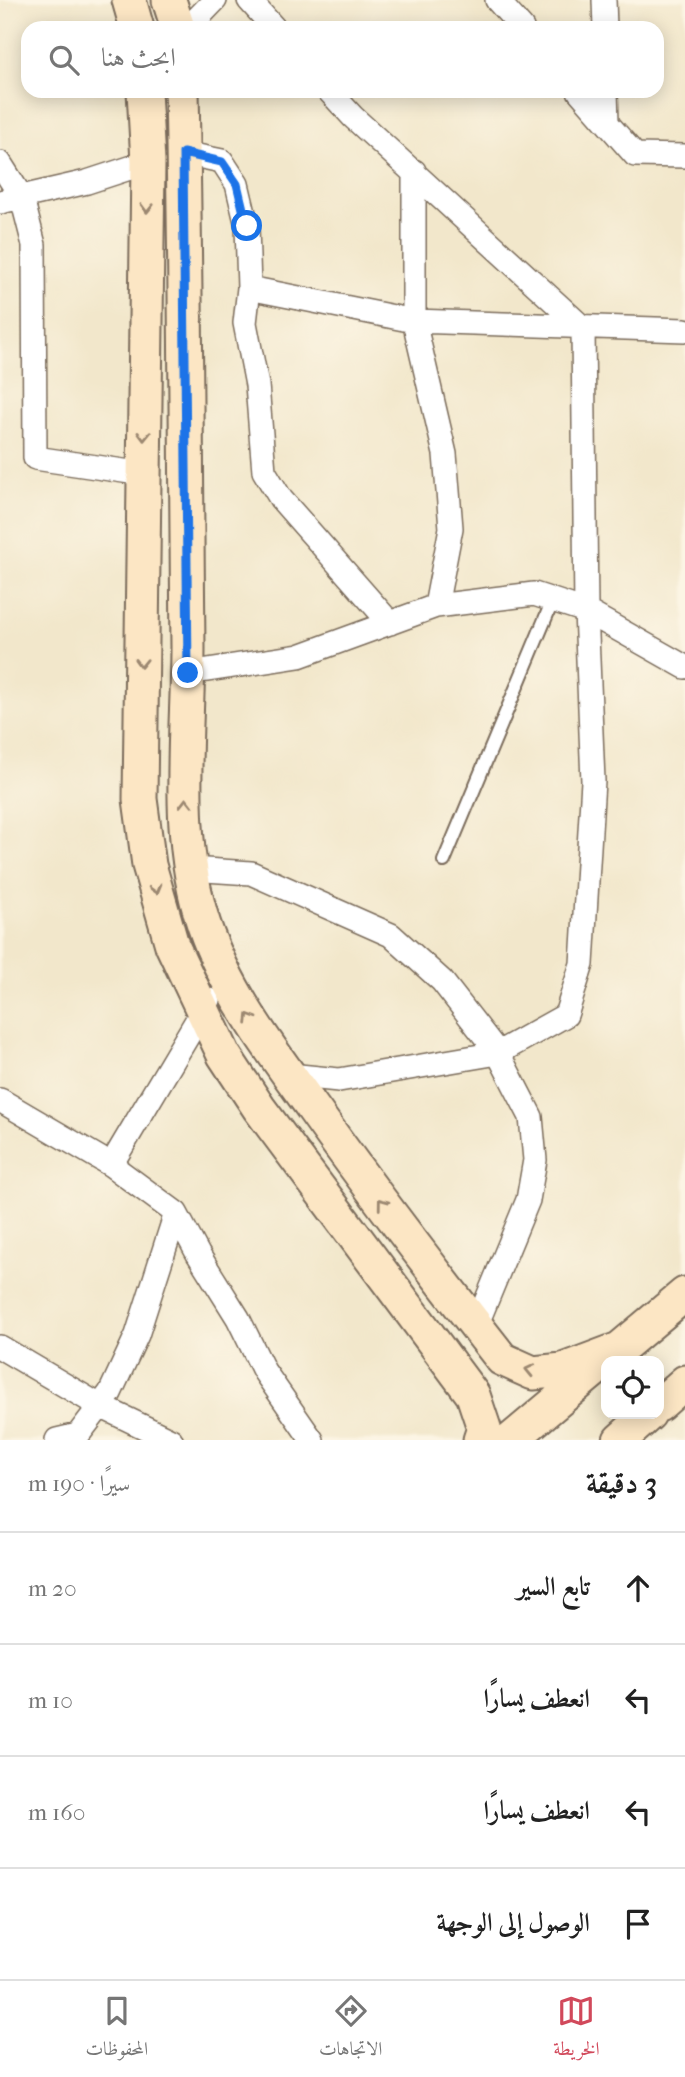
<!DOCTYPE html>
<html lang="ar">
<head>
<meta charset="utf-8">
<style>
  body { margin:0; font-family:"IM FELL French Canon",Amiri,serif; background:#f6f6f6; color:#222; direction:rtl }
  .controls { position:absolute; right:21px; bottom:21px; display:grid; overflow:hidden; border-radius:14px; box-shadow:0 4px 18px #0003 }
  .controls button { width:63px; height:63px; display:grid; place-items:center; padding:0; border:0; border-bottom:2px solid #e0e0e0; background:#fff; color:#222; font:35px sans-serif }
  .stop { position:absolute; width:21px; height:21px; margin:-16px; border:5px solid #1a73e8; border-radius:50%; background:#fff }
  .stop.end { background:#1a73e8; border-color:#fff; box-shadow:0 2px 7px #0008 }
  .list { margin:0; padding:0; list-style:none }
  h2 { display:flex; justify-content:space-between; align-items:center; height:91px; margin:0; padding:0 28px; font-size:30px }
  h2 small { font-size:23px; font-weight:400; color:#767676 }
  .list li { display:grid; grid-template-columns:46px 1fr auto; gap:21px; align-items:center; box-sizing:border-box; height:112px; padding:0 28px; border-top:2px solid #e0e0e0 }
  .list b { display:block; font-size:26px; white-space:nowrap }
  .list em { font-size:23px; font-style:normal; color:#767676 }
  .icon { flex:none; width:38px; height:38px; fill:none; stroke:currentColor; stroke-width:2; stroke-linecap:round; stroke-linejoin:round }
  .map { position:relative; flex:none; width:685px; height:1440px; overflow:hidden; direction:ltr }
  .search { position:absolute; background:#fff; box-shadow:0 4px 18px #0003; left:21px; right:21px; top:21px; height:77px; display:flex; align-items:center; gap:18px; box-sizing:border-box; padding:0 24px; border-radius:21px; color:#767676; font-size:26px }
  .sheet { height:539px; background:#fff }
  nav { display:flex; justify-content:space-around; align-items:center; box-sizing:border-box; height:98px; border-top:2px solid #e0e0e0; background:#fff; font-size:19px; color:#767676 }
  nav a { display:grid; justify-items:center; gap:4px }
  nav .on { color:#d1495b }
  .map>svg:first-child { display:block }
</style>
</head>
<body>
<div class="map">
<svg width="685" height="1440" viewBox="0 0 685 1440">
  <rect width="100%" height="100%" fill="#fcf5e5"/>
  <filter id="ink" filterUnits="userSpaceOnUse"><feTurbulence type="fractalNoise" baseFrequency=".0143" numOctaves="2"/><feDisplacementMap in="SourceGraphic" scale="14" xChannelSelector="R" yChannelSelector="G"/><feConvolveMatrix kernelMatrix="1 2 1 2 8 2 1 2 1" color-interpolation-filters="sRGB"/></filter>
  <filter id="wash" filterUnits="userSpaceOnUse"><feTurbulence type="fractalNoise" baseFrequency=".00686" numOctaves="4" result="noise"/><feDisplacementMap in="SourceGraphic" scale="28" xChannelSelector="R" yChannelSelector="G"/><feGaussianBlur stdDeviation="1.57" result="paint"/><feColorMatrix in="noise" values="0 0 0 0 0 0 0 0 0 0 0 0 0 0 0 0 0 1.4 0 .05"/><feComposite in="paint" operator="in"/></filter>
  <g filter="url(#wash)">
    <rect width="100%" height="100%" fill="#f2e7cb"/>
  </g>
  <g filter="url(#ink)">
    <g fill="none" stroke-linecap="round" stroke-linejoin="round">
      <defs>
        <path id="lane" d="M444 861 553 600"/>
        <path id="street" d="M249 0 274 28
          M497 0 522 28
          M604 0 605 28
          M188 28 215 0
          M579 91 635 155 685 156
          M606 91 607 122
          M183 153 222 161 237 184 247 226 249 288 414 321 685 330
          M0 163 22 198 34 245 35 458 144 474
          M0 202 87 182 148 162
          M249 288 245 323 257 385 264 471 281 499 390 623
          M436 606 534 594 586 611 685 667
          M188 673 299 656 436 606 451 528 445 454 414 321V171
          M190 869 251 873 391 935 442 981 498 1053 531 1117 535 1160 528 1200 476 1326
          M289 1075 339 1080 498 1053 566 1015 582 964 593 781 586 611 583 328 353 117 329 91
          M0 1100 111 1165 176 1213 198 1254 238 1318 264 1371 312 1440
          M111 1165 209 1000
          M0 1347 100 1406 171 1440
          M57 1440 78 1435 110 1393 137 1335 176 1213"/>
        <path id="secondary" d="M129 0 137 28
          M169 0 178 28
          M144 91 148 162 140 799 149 865 172 945 224 1055 259 1108 473 1395 484 1428 480 1440
          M182 91C186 276 186 461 188 646 188 738 174 836 204 925 227 993 271 1050 312 1107 373 1193 437 1276 502 1359L533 1373 563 1370 619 1349
          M659 1405 685 1382
          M511 1440 685 1294
          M620 1440 649 1414"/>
      </defs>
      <use href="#lane" stroke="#7b6c5b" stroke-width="16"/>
      <use href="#street" stroke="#7b6c5b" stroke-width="26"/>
      <use href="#secondary" stroke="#7b6c5b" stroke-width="37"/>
      <use href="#lane" stroke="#fff" stroke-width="12"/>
      <use href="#street" stroke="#fff" stroke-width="23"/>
      <use href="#secondary" stroke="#fce6c4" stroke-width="33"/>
    </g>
    <defs><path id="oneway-chevron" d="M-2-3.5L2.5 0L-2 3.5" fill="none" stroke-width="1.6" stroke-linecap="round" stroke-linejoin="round" transform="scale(1.75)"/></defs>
    <g stroke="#9c8871">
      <use href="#oneway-chevron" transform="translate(147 208) rotate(91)"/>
      <use href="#oneway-chevron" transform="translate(144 436) rotate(91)"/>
      <use href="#oneway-chevron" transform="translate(141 663) rotate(91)"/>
      <use href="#oneway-chevron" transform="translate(186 803) rotate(-90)"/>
      <use href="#oneway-chevron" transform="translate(156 889) rotate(74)"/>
      <use href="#oneway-chevron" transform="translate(250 1018) rotate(-122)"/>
      <use href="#oneway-chevron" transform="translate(382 1203) rotate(-127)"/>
      <use href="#oneway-chevron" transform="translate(530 1370) rotate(-167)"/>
    </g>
  </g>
  <g fill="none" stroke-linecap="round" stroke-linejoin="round" filter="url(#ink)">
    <path stroke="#1a73e8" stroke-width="9" d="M188 673 183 153 222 162 237 184 247 226"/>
  </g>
</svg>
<div class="controls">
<button><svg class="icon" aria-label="locate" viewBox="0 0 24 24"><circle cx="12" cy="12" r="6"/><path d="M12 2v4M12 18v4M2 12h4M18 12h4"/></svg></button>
</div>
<div class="stop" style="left:247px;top:226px"></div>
<div class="stop end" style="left:188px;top:673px"></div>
<div class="search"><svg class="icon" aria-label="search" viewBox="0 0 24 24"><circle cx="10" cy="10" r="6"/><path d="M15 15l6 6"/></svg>ابحث هنا</div>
</div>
<section class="sheet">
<h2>3 دقيقة<small>سيرًا · 190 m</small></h2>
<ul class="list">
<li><svg class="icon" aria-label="ahead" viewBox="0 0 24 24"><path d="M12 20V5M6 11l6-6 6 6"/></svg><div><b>تابع السير</b></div><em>20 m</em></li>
<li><svg class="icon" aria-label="left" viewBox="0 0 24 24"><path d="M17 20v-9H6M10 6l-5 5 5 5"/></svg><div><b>انعطف يسارًا</b></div><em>10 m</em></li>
<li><svg class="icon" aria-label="left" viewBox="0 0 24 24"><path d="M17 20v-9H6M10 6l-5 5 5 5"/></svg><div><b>انعطف يسارًا</b></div><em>160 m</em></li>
<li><svg class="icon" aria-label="arrive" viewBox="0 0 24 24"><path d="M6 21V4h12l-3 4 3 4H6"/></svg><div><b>الوصول إلى الوجهة</b></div></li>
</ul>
</section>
<nav>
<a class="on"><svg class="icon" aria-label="map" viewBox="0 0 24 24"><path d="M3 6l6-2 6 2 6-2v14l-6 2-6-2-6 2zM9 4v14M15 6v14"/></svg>الخريطة</a>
<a><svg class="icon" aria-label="directions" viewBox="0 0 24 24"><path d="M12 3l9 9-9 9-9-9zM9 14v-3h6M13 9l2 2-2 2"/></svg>الاتجاهات</a>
<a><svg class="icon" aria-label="saved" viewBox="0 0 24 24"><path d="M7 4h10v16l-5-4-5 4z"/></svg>المحفوظات</a>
</nav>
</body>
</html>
